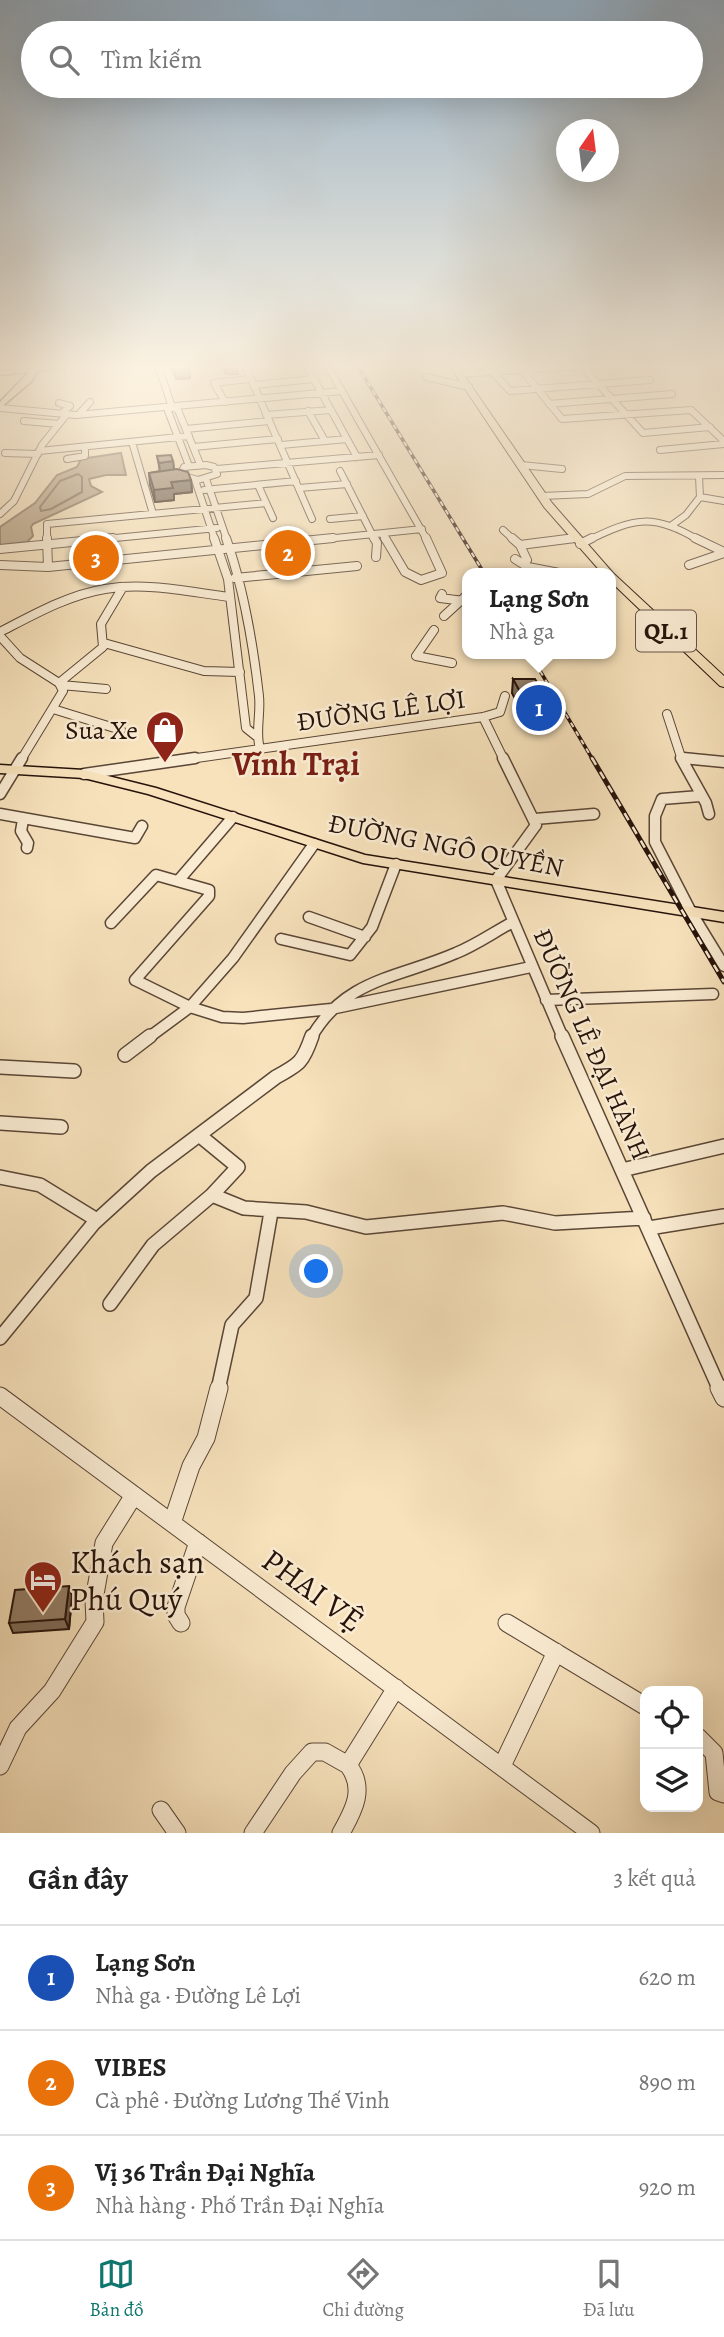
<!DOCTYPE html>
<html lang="vi">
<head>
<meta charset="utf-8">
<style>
  body { margin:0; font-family:Alegreya,serif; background:#f2f2f2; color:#222 }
  .controls { position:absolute; right:21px; bottom:21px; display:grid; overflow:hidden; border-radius:14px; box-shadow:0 7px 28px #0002 }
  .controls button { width:63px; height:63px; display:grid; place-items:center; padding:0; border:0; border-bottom:2px solid #e0e0e0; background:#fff; color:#222; font:35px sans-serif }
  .compass { position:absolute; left:556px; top:119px; width:63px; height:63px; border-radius:50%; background:#fff; box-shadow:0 7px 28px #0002; rotate:14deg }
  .you { position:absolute; left:317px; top:1272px; width:24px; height:24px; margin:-18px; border:5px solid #fff; border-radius:50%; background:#1a73e8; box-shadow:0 0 0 10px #1a73e833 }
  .badge { display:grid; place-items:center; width:46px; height:46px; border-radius:50%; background:#0f766e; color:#fff; font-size:23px; font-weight:700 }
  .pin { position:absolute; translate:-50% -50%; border:4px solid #fff; box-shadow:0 2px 7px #0006 }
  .popup { position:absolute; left:462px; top:568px; width:154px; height:91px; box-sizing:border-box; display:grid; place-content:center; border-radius:14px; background:#fff; filter:drop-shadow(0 2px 5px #0005); font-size:23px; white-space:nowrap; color:#767676 }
  .popup b { font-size:26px; color:#222 }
  .popup::after { content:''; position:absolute; left:50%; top:100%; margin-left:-14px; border:14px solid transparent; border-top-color:#fff }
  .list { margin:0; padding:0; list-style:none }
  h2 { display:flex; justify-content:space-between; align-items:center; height:91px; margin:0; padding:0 28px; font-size:30px }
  h2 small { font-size:23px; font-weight:400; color:#767676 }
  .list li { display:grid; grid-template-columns:46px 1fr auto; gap:21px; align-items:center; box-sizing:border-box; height:105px; padding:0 28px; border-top:2px solid #e0e0e0 }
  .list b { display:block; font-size:26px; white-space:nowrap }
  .list p { margin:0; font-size:23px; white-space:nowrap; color:#767676 }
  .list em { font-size:23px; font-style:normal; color:#767676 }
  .icon { flex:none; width:38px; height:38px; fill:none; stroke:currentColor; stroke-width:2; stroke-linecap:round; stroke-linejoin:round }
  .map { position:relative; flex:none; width:724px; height:1833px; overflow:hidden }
  .search { position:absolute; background:#fff; box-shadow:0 7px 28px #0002; left:21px; right:21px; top:21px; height:77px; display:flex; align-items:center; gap:18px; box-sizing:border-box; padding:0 24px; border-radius:38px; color:#767676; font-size:26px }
  .sheet { height:406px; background:#fff }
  nav { display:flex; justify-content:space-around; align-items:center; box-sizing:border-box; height:98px; border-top:2px solid #e0e0e0; background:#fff; font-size:19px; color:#767676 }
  nav a { display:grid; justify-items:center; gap:4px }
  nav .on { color:#0f766e }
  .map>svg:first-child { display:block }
</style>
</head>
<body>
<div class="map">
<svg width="724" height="1833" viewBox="0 0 724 1833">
  <rect width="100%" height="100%" fill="#f7e2bc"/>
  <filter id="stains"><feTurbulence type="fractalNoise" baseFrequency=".00286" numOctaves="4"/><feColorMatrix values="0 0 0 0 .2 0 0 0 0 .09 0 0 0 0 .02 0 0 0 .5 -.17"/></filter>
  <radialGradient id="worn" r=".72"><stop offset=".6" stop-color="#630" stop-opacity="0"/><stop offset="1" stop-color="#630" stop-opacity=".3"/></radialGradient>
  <path fill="#b09b7f" stroke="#796450" stroke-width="2" d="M121 453 126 475H106L89 479 91 486 102 492 33 524 31 527 33 536 27 542 0 545V527L35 503 57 475 77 467 81 459Z"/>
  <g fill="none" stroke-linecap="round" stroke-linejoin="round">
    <path stroke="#6b5644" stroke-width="2" d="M78 474 82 477V492L51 509 41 511 40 507 60 481Z"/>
    <defs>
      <path id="minor-far4" d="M158 365 172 407 168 411 189 466
        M245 365 312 519
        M306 365 357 457
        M327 365 427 540
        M486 365 510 391 650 380
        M518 365 562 419 691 410 724 441
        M581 365 643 433 710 427
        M460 374 596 365
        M426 377 469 387
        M253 385 314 379
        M225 402 214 383 249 379
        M59 403 70 406 61 414
        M549 404 672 394
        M172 407 178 410 200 464
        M0 408 76 415 342 391
        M308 411 325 441
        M79 414 90 402
        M266 415 331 410
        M24 421 59 424
        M186 429 269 421
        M132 442 153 514
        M281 445 347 439
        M194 447 278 439
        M660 450 724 444
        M39 451 189 436
        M5 453 38 454
        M67 459 85 456V447
        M206 465 214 467 217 474 198 480 180 475 184 467Z
        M521 465 562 469
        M217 469 379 455
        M340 471 375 540
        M206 479 227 540
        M195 480 215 540
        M258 485 273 518
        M299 488 347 484
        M204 490 296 481
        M542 496 588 494 625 476 724 475
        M700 497 724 501
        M0 514 14 501 42 445 67 414
        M330 519 363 516
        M672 525 686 515 700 497 699 477
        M503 530 514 540
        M384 537 385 540
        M47 540V524L266 503
        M95 540 217 528
        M316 540 422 529
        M561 540 575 538
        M589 540C634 518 654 513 698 540"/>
      <path id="minor-far3" d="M47 538 48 567
        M214 538 228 579 246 728 256 736
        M226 538C244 589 253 643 259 696 261 715 255 732 260 749
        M374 538 377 543 376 557
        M385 538 405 572 421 580 442 573 426 538
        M512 538 520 545 527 560 523 563
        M695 538 724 552
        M580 544 592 538
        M520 545 575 538
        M0 549 113 538
        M515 559 528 567 559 573
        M0 565 48 567 333 538
        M689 565 724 553
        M235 578 357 566
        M442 594 440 598 464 601
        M444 616 467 595
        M434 630 416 656 452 663
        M0 632C33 615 68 595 105 589 147 582 189 592 230 597
        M0 636 20 658 59 683 63 691 21 760
        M104 643 204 671 240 672
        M59 683 103 647 101 624 123 587
        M61 685 106 689
        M53 709 121 730
        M667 714 682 760
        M483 717 504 760
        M682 758 701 760
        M183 760 483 717 500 712 505 696"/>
      <path id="minor-far2" d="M503 758 536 825 496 880 563 1038
        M681 758 706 803 709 814
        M683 758 724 762
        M84 774 195 758
        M0 794 22 758
        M700 796 662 799 655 816V842L691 912 724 966
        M0 814 135 838 142 826
        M535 819 594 814
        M23 820 21 831 28 843 27 848
        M178 881 233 817
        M309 917 365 937
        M111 923 156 875 209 890V896L135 980 190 1007 222 1017 243 1018 331 1009 531 967
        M281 939 350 955 372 927 396 864
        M546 1000 713 994
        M148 1038 190 1007 233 958 314 844
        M311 1038C345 978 399 978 456 953 476 945 494 932 513 922"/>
      <path id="minor-far1" d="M562 1036 720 1390
        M125 1055 150 1036
        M0 1067 74 1071
        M0 1123 61 1127
        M199 1135 238 1167 212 1195 244 1208 306 1212 366 1227 503 1213 555 1223 644 1218
        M622 1170 724 1146
        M0 1177 40 1185 97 1220
        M649 1228 724 1216
        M110 1304 153 1245 212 1195
        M0 1338 94 1223 151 1171 276 1077C300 1064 303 1062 312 1036
        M218 1390 232 1325 256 1298 271 1212"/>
      <path id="minor" d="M719 1388 724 1398
        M0 1396 591 1833
        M172 1523 191 1466 206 1438 219 1388
        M181 1623 176 1615V1607L198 1542
        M507 1623 645 1706
        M698 1737 714 1753 718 1792 724 1794
        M0 1766 18 1728 52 1691 95 1622 94 1600 104 1543 134 1495
        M502 1766 556 1652
        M161 1810 177 1833
        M253 1833 293 1773 312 1752H325L348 1765 396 1688
        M341 1833C354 1810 366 1788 348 1765"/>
      <path id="major" d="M33 365H76L37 371 32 381 0 408V402L29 372 0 375V371L32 367Z
        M0 765 84 770 156 788 365 855 724 912V922L363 863 148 794 84 778 0 773Z"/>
      <path id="highway" d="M449 365H457L552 503 613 573 724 676V687L720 686 611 582V573H602L544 507Z"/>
    </defs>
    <use href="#minor-far4" stroke="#5a4636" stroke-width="8"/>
    <use href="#minor-far3" stroke="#5a4636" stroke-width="10"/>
    <use href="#minor-far2" stroke="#5a4636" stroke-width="13"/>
    <use href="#minor-far1" stroke="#5a4636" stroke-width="16"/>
    <use href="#minor" stroke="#5a4636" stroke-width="19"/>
    <use href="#major" stroke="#26120a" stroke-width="3"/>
    <use href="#highway" stroke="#26120a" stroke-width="2"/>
    <use href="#minor-far4" stroke="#faecd3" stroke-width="6"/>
    <use href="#minor-far3" stroke="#faecd3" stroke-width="8"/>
    <use href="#minor-far2" stroke="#faecd3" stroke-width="10"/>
    <use href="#minor-far1" stroke="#faecd3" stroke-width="13"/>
    <use href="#minor" stroke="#faecd3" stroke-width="17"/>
    <use href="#major" fill="#f7e2bc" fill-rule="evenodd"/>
    <use href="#highway" fill="#f7e2bc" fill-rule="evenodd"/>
    <defs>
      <path id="rail-far1" d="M357 365 484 573
        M530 654 593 760"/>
      <path id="rail" d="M592 758 724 982"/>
    </defs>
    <use href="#rail-far1" stroke="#26120a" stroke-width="3.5"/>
    <use href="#rail" stroke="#26120a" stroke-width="5"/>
    <use href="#rail-far1" stroke="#faecd3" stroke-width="2" stroke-dasharray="5" stroke-linecap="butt"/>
    <use href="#rail" stroke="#faecd3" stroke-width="2.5" stroke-dasharray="8" stroke-linecap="butt"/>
  </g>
  <path fill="#7e6c59" stroke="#26120a" stroke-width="2" d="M170 365H188L190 378 176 379Z
    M221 365H237L238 374H226Z
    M157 456 173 461 174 469 191 480 192 492 174 494V500L155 502 150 485 149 473 160 471Z
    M513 679 554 727 536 729 531 721 527 722 512 693Z
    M72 1596 69 1629 13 1633 9 1623Z"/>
  <path fill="#675848" stroke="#26120a" stroke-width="2" d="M226 365H237L238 374H226Z
    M189 367 190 378 176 379 175 368Z
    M173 461 174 470 160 472 159 463Z
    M191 480 192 492 174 494V500L155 502 154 490 171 482Z
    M532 707 531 721 527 722 529 708Z
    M555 713 554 727 536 729 537 715Z
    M69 1586 72 1596 69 1629 65 1619Z"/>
  <path fill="#937e67" stroke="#26120a" stroke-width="2" d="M174 365H188L189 367 175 368Z
    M171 455 173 461 159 463 157 456Z
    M177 469 188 472 191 480 171 482 173 488 154 490 149 473Z
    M513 679H535L555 713 537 715 532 707 529 708Z
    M69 1586 65 1619 9 1623 15 1590Z"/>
  <linearGradient id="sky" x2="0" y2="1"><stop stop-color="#91aabe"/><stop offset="0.59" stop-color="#fbf2e1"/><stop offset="1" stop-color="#fbf2e1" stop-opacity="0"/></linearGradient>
  <rect width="724" height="621" fill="url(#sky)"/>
  <defs>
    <symbol id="shop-pin" viewBox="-11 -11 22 30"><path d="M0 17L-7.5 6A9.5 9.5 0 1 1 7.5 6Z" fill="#8f2418" stroke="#faecd3"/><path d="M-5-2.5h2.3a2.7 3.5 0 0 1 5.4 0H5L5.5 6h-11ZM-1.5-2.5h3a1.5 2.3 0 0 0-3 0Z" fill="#fff"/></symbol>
    <symbol id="hotel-pin" viewBox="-11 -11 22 30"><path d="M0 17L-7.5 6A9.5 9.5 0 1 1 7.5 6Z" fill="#8f2418" stroke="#faecd3"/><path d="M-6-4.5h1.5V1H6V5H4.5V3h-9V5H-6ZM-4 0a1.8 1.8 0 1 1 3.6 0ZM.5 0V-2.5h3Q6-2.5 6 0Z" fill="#fff"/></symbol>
  </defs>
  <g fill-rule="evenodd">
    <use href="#shop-pin" x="143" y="708" width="44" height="60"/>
    <use href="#hotel-pin" x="21" y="1558" width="44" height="60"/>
  </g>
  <g text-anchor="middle" stroke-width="5" stroke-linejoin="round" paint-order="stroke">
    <rect fill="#faecd3" stroke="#665346" stroke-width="2" x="636" y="610.5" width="60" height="41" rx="5"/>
    <g font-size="24" font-weight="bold" fill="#26120a">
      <text x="666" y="639">QL.1</text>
    </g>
    <g font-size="26" fill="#26120a" stroke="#faecd3">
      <text transform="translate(381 710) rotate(-8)" y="9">ĐƯỜNG LÊ LỢI</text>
      <text transform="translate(446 845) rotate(11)" y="9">ĐƯỜNG NGÔ QUYỀN</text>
      <text transform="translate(592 1044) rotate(66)" y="9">ĐƯỜNG LÊ ĐẠI HÀNH</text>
    </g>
    <g font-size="26" fill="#26120a" stroke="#faecd3" text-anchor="end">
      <text x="138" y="739">Sua Xe</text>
    </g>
    <g font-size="32" fill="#26120a" stroke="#faecd3" text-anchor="start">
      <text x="70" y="1573">Khách sạn<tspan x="70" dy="37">Phú Quý</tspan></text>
    </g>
    <g font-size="32" fill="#26120a" stroke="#faecd3">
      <text transform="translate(313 1590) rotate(36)" y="11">PHAI VỆ</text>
    </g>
    <g font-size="33" font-weight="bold" fill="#7a1f14" stroke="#faecd3">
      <text x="296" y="775">Vĩnh Trại</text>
    </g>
  </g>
  <rect width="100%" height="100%" filter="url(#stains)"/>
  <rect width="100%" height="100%" fill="url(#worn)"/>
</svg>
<div class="controls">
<button><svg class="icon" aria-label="locate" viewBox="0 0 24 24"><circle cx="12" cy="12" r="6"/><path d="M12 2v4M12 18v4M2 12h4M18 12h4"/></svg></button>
<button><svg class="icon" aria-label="layers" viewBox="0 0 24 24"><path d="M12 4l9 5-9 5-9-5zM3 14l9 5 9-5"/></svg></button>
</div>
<svg class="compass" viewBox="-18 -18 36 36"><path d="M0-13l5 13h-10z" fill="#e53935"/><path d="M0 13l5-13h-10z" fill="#767676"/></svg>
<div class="you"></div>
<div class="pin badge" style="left:539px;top:708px;background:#1a4fb4">1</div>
<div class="popup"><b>Lạng Sơn</b>Nhà ga</div>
<div class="pin badge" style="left:288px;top:553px;background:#e8710a">2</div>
<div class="pin badge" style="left:96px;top:558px;background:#e8710a">3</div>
<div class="search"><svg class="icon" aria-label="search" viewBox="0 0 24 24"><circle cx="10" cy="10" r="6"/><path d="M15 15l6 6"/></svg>Tìm kiếm</div>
</div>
<section class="sheet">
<h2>Gần đây<small>3 kết quả</small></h2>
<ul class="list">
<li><span class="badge" style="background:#1a4fb4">1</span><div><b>Lạng Sơn</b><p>Nhà ga · Đường Lê Lợi</p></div><em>620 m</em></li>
<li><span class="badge" style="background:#e8710a">2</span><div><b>VIBES</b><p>Cà phê · Đường Lương Thế Vinh</p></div><em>890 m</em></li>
<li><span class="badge" style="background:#e8710a">3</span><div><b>Vị 36 Trần Đại Nghĩa</b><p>Nhà hàng · Phố Trần Đại Nghĩa</p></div><em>920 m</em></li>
</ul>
</section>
<nav>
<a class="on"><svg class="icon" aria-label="map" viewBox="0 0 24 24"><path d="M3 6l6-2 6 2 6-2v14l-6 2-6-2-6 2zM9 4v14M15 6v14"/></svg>Bản đồ</a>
<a><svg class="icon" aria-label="directions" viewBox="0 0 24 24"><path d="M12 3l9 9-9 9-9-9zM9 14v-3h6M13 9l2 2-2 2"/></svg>Chỉ đường</a>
<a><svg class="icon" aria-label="saved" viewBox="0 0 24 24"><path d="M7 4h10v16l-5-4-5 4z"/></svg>Đã lưu</a>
</nav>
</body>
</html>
